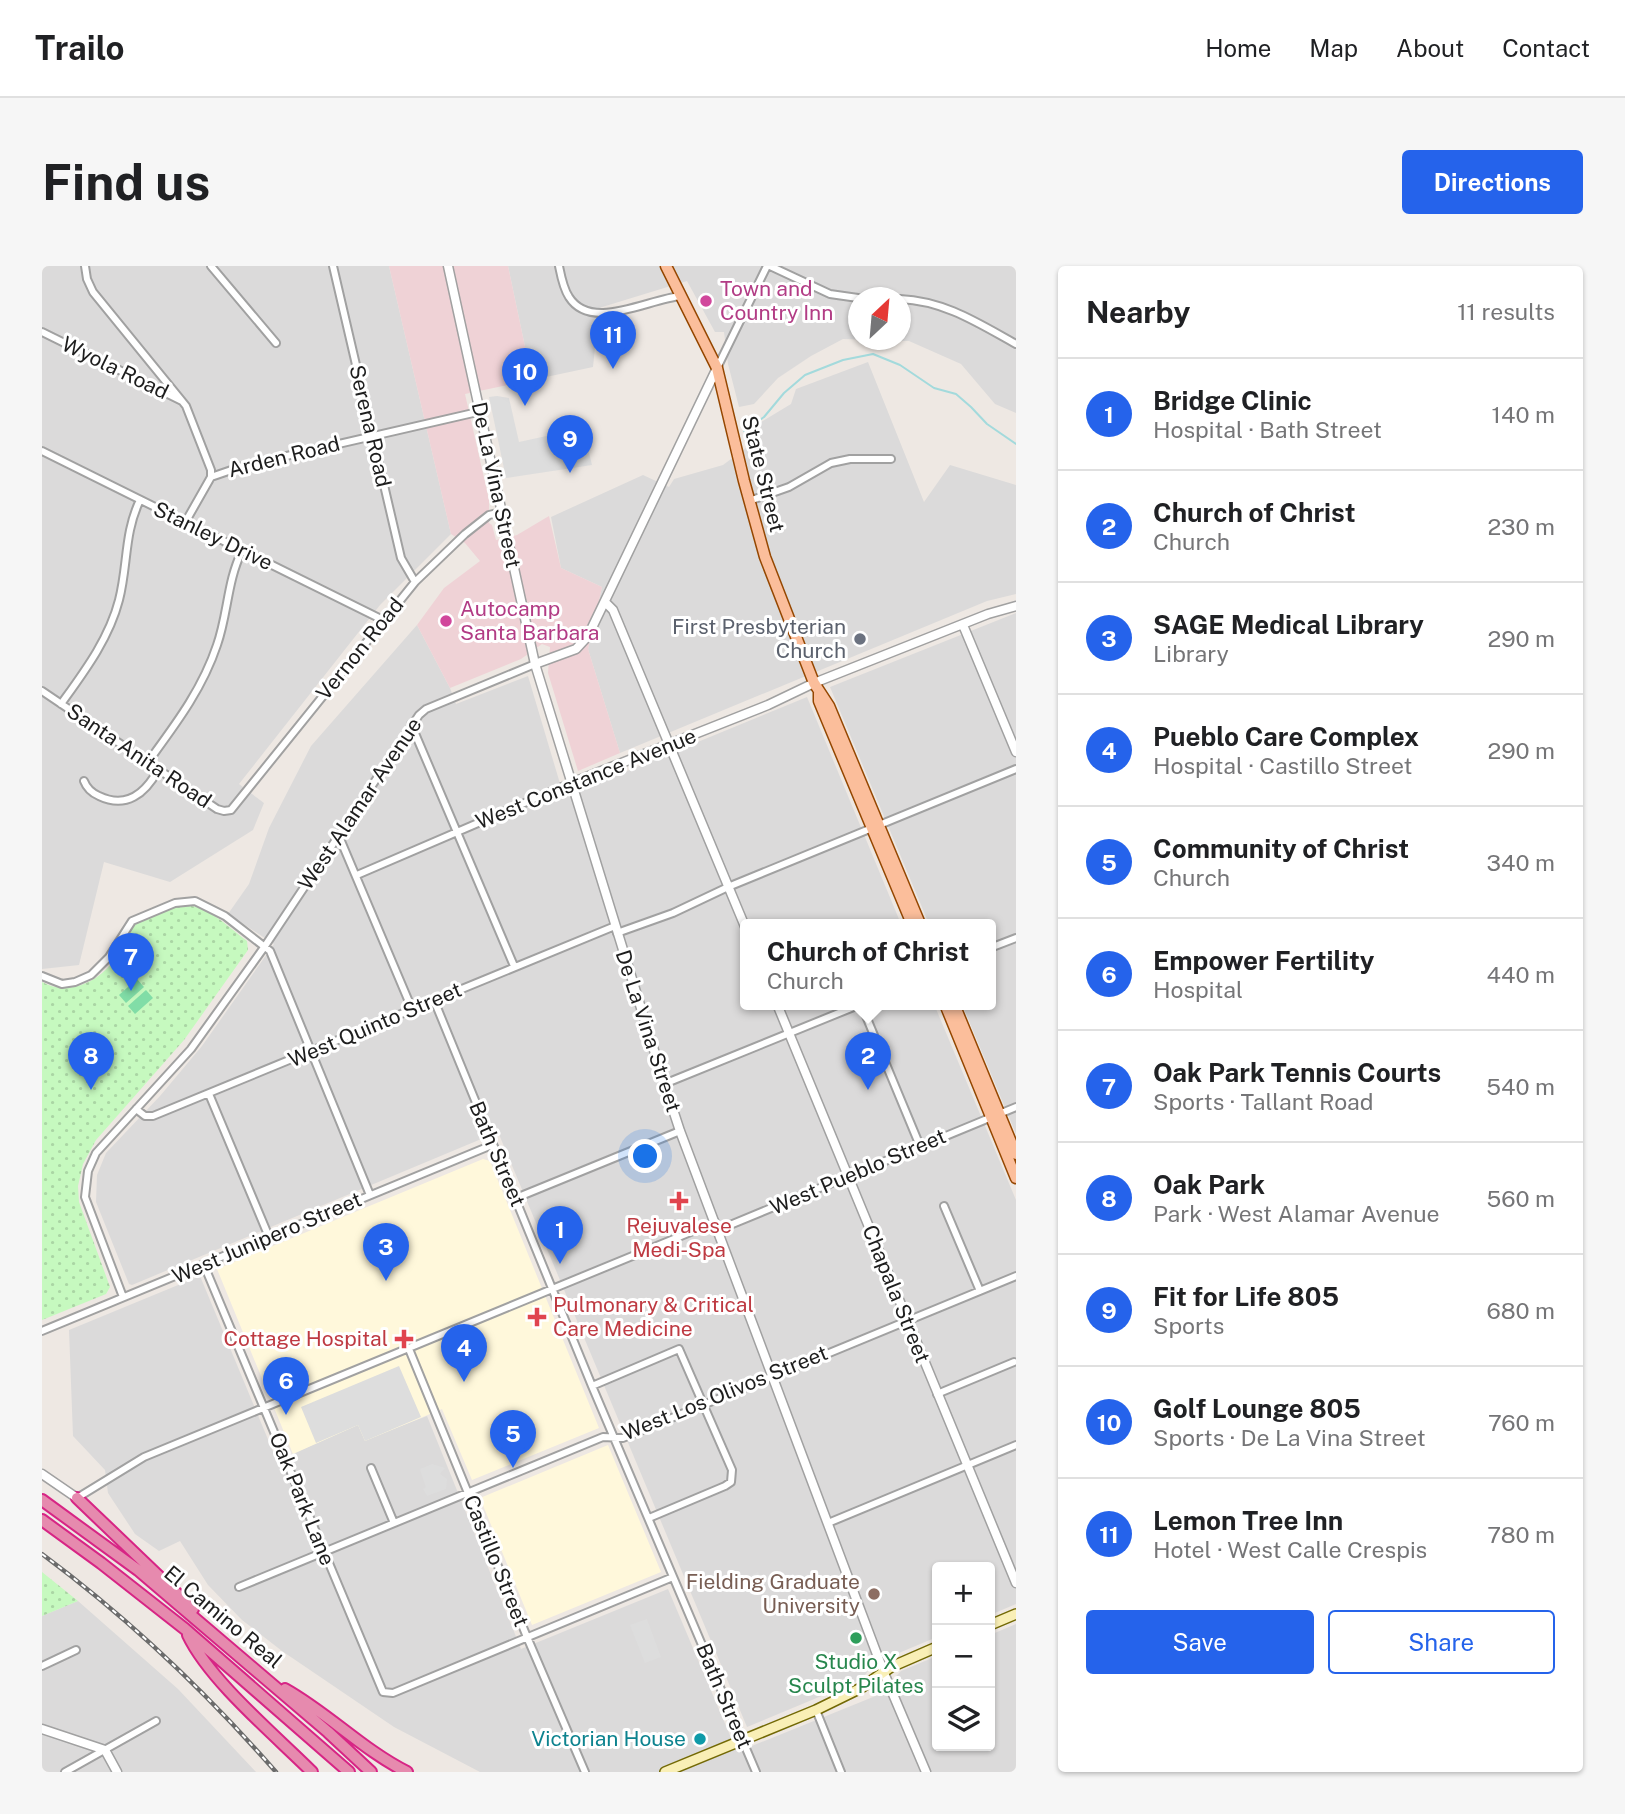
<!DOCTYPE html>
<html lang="en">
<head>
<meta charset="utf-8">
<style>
  body { margin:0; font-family:"Public Sans",sans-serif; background:#f6f6f6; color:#202124 }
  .controls { position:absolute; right:21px; bottom:21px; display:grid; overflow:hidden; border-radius:7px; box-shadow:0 2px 5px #0004 }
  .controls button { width:63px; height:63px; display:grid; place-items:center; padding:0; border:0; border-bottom:2px solid #e0e0e0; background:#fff; color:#202124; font:35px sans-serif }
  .compass { position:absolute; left:806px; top:21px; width:63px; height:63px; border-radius:50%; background:#fff; box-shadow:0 2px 5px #0004; rotate:26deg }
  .you { position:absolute; left:604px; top:891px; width:24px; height:24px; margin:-18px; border:5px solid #fff; border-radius:50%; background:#1a73e8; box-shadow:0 0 0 10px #1a73e833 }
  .badge { display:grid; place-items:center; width:46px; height:46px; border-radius:50%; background:#2563eb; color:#fff; font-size:23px; font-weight:700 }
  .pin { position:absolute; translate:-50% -58px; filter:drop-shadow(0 2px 4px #0008) }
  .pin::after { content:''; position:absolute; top:37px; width:24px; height:21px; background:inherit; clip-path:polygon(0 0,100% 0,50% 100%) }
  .popup { position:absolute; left:698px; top:653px; width:256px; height:91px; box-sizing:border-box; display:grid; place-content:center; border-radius:7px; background:#fff; filter:drop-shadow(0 2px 5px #0005); font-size:23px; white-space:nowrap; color:#757577 }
  .popup b { font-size:26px; color:#202124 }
  .popup::after { content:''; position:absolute; left:50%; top:100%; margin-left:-14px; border:14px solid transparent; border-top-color:#fff }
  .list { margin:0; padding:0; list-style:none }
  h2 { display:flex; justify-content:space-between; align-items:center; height:91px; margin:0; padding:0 28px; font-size:30px }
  h2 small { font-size:23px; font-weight:400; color:#757577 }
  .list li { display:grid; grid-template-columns:46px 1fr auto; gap:21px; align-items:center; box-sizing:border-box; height:112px; padding:0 28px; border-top:2px solid #e0e0e0 }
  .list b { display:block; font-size:26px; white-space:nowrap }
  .list p { margin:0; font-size:23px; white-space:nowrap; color:#757577 }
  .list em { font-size:23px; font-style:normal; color:#757577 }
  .actions { display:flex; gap:14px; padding:21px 28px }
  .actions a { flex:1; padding:16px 0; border:2px solid #2563eb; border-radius:7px; text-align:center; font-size:24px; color:#2563eb }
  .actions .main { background:#2563eb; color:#fff }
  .icon { flex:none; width:38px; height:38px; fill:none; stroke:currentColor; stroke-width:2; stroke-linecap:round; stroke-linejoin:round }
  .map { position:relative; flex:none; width:974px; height:1506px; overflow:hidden; border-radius:7px }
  header { display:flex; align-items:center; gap:42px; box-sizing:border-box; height:98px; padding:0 35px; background:#fff; border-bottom:2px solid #e0e0e0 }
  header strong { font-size:33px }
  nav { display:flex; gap:38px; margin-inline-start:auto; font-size:24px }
  .intro { display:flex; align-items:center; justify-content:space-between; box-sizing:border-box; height:168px; padding:0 42px }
  h1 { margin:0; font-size:49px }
  .button { padding:18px 32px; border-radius:7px; background:#2563eb; color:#fff; font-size:24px; font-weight:700 }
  main { display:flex; gap:42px; padding:0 42px }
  aside { flex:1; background:#fff; border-radius:7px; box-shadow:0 2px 5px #0004 }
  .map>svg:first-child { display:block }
</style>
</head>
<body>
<header>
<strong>Trailo</strong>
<nav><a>Home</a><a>Map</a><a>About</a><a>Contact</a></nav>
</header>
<div class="intro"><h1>Find us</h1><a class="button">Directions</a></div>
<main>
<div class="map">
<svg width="974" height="1506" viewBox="0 0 974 1506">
  <defs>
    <pattern id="park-dots" width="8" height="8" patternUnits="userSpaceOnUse" patternTransform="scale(1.75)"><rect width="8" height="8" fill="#c6f9bf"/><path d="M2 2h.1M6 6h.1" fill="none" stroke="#aad5a4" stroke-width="1.8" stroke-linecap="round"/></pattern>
  </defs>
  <rect width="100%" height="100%" fill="#eee8e3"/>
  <path fill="#dbdada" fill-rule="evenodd" d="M0 0H347L409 268 338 339 197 518 222 537 211 564 128 616 62 596 37 699 0 703Z
    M466 0H974V147L953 138 919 98 867 75 801 73 769 90 736 112 712 138 697 141 686 98 682 66H673L645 15 557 42 551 101 490 114ZM816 32H858V74H816Z
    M826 96 882 236 908 199 974 219V328L945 335 578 487 546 383 560 321 519 302 509 251 601 209 627 221 632 213 681 199 709 178 711 161 749 138 754 123Z
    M974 347V868L920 738H948V658H887L788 421Z
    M375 359 408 422 414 438 486 410 522 531 765 431 859 658H704V738H892L974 934V1338L948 1349V1301H895V1371L852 1389H846L828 1401 824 1408 813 1416 705 1461 456 866 90 1019 87 1018 54 936 55 909 64 887 118 830 160 780 232 678 186 648 207 618 227 562 269 480Z
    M158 1010 235 1195 317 1158 323 1174 385 1150 479 1383 626 1323 695 1486 836 1429 859 1405 895 1390V1480H948V1369L974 1358V1506H438L352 1461 240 1385 200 1354 166 1319 138 1275 117 1285 93 1268 66 1227 63 1204 31 1170 27 1064Z
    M36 1335 136 1423 214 1506H0V1350Z"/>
  <path fill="#efd2d6" d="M347 0H466L490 114 423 128 447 234V257L450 259 454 274 475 269 507 250 519 302 560 321 546 383 578 487 536 505 506 407 508 381 500 378 479 393 408 422 375 359 402 322 438 295 423 277 409 268Z"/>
  <path fill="#fff8db" d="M441 893 448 895 557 1162 430 1214 400 1143 323 1175 316 1159 251 1188 175 1003Z
    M566 1179 619 1306 490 1359 438 1232Z"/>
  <path fill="url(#park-dots)" d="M142 639C167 640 186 661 205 675L206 684 142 774 54 874 41 898 36 920 37 936 68 1021 64 1028 0 1054V716C25 730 56 717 72 694 78 683 82 669 91 660 99 653 130 642 142 639Z
    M0 1306 36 1335 0 1350Z"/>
  <path fill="#81dda7" d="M95 713 102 721 84 737 77 729Z
    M104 724 111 732 93 748 86 740Z"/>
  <path fill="#ddd" d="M455 130 467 132 477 176 541 162 550 199 464 212 447 131Z
    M357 1100 379 1151 323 1175 316 1159 274 1177 259 1141Z
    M390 1198 403 1202 398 1208 405 1213 404 1223 385 1230 381 1223 384 1221 378 1203Z
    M716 1306 723 1322 707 1328 701 1313Z
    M605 1353 619 1391 603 1397 588 1359Z"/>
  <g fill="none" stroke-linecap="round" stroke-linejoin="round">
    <path stroke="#a3dadc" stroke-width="2" d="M702 165 722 151 742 127 763 109 801 94 831 88 858 99 892 122 914 128 929 141 945 158 974 178"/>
    <defs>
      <path id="minor" d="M43 0 45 13 51 26 139 134
        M169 0 234 77
        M291 0 359 292 373 316
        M517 0C519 10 521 22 527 31 549 66 606 33 639 30
        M728 0 788 28 816 32
        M858 33C903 35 936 57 974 78
        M0 66 140 135 144 140 169 204V211L144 255
        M675 102 725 0
        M0 185 341 354
        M169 211 201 200 440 145
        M707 235 747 221 789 197 808 193H849
        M0 425 175 543 182 545 189 544 373 316 423 268 447 249 460 246
        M19 438C42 406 67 373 77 334 86 299 82 267 98 234
        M369 458 472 700
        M106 496C133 459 160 424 175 379 186 348 185 315 200 285
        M42 515C45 523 50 527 57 530 84 543 103 528 116 504
        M296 568 370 743
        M315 609 529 517
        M575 667 631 647 686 621 974 503
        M948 682 974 672
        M0 710 20 718 33 716 49 709 67 691 90 655 133 637 153 635 183 650 228 685 328 929
        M392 734 550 1120 714 1506
        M819 738 878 880
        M622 818 819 738
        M167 828 227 971
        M94 843 103 850H111L573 660
        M474 932 638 865
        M902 940 938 1025
        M676 964 974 841
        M162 999 341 1426 351 1427 631 1311
        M81 1031 43 931 46 905 54 887 149 783 223 680 377 449 384 443 493 398
        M0 1065 450 879
        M367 1083 485 1371 543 1506
        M550 1120 637 1083 690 1204 689 1216 683 1220 607 1252
        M895 1128 972 1096
        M329 1202 352 1257
        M35 1232 102 1191 673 956
        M786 1257 974 1179
        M197 1321 561 1171 581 1172 974 1010
        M0 1400 34 1384
        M774 1444 799 1506
        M23 1506 114 1455"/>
      <path id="tertiary" d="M406 0 493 398 619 807 638 865 842 1407 884 1506
        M563 336 571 344 704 663
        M921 359 974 486
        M493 398 534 383 546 370 675 102
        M529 517 726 439 772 417 946 348 974 340
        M735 738 974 1317
        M0 1208 35 1232
        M0 1463 63 1484 75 1506"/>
      <path id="secondary" d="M948 1359 974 1348
        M623 1506 774 1444 819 1422 849 1401 895 1381"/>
      <path id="primary" d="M624 0 675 102 702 215 723 291 772 417 787 440 878 658
        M777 427V435L870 658
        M903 738 974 912
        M912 738 974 888"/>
      <path id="motorway" d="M35 1232 151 1343
        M0 1234 96 1304 286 1466 329 1506
        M0 1254 59 1297 143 1363 307 1506
        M146 1369C168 1415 233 1469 270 1506
        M243 1423C286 1447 321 1484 365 1506"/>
    </defs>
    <use href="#minor" stroke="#a1a1a1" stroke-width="10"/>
    <use href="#tertiary" stroke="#a1a1a1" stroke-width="11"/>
    <use href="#secondary" stroke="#736905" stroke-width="12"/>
    <use href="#primary" stroke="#954701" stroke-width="13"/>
    <use href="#motorway" stroke="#d72585" stroke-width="14"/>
    <use href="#minor" stroke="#fff" stroke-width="6"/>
    <use href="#tertiary" stroke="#fff" stroke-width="8"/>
    <use href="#secondary" stroke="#f9efb6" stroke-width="9"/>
    <use href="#primary" stroke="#fbbe9b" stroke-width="10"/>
    <use href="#motorway" stroke="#e68aae" stroke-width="10"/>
    <defs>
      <path id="rail" d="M0 1288C85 1351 164 1426 234 1506"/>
    </defs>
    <use href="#rail" stroke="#6b6b6b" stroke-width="4.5"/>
    <use href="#rail" stroke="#fff" stroke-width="2" stroke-dasharray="5" stroke-linecap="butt"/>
  </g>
  <g fill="#d1479c" stroke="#fff" stroke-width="2.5">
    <circle cx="664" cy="35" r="7"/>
    <circle cx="404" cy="355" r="7"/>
  </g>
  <circle fill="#6b7280" stroke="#fff" stroke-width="2.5" cx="818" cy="373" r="7"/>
  <g fill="#e0444e" stroke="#fff" stroke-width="2.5">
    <path d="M633.5 924.5h7v7h7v7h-7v7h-7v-7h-7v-7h7z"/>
    <path d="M491.5 1040.5h7v7h7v7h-7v7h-7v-7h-7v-7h7z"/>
    <path d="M358.5 1062.5h7v7h7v7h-7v7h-7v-7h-7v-7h7z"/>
  </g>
  <circle fill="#8d6e63" stroke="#fff" stroke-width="2.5" cx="832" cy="1328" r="7"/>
  <circle fill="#2e9e5b" stroke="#fff" stroke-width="2.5" cx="814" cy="1372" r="7"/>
  <circle fill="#0f9aa8" stroke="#fff" stroke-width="2.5" cx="658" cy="1473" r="7"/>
  <g text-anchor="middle" stroke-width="6" stroke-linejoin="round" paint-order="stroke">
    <g font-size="21" fill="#b23c85" stroke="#fff" text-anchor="start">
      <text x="678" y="30">Town and<tspan x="678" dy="24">Country Inn</tspan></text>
      <text x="418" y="350">Autocamp<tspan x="418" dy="24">Santa Barbara</tspan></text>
    </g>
    <g font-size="21" fill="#1d1d1d" stroke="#fff">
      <text transform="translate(73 102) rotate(26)" y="7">Wyola Road</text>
      <text transform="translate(328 160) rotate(77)" y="7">Serena Road</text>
      <text transform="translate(242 191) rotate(-14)" y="7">Arden Road</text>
      <text transform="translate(721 208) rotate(76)" y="7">State Street</text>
      <text transform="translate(454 219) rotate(78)" y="7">De La Vina Street</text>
      <text transform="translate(171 270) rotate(26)" y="7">Stanley Drive</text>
      <text transform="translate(318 383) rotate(-51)" y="7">Vernon Road</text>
      <text transform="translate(97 490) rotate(34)" y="7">Santa Anita Road</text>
      <text transform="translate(544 513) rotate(-22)" y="7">West Constance Avenue</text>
      <text transform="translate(318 538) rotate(-56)" y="7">West Alamar Avenue</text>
      <text transform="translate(333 759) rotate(-23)" y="7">West Quinto Street</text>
      <text transform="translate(606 765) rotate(72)" y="7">De La Vina Street</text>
      <text transform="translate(455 888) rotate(67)" y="7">Bath Street</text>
      <text transform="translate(816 906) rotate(-23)" y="7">West Pueblo Street</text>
      <text transform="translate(225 972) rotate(-23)" y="7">West Junipero Street</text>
      <text transform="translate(854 1028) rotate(68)" y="7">Chapala Street</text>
      <text transform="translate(683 1127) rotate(-22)" y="7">West Los Olivos Street</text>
      <text transform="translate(260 1233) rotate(68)" y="7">Oak Park Lane</text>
      <text transform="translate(454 1295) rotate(68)" y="7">Castillo Street</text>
      <text transform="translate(181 1351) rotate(40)" y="7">El Camino Real</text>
      <text transform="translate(682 1430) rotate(67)" y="7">Bath Street</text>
    </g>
    <g font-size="21" fill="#5b616d" stroke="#fff" text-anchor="end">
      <text x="804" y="368">First Presbyterian<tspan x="804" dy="24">Church</tspan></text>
    </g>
    <g font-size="21" fill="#be3a42" stroke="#fff">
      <text x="637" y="967">Rejuvalese<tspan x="637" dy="24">Medi-Spa</tspan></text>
      <text x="511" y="1046" text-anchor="start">Pulmonary &amp; Critical<tspan x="511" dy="24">Care Medicine</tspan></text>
      <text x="346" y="1080" text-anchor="end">Cottage Hospital</text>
    </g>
    <g font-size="21" fill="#785e54" stroke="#fff" text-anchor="end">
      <text x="818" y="1323">Fielding Graduate<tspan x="818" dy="24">University</tspan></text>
    </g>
    <g font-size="21" fill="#27864d" stroke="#fff">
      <text x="814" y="1403">Studio X<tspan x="814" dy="24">Sculpt Pilates</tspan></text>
    </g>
    <g font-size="21" fill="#0d838f" stroke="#fff" text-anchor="end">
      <text x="644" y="1480">Victorian House</text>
    </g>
  </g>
</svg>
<div class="controls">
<button>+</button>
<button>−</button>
<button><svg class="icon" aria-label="layers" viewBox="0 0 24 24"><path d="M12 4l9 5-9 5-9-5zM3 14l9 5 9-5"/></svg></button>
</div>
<svg class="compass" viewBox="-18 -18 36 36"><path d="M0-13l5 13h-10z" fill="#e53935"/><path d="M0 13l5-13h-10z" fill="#757577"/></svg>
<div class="you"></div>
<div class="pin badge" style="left:518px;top:998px">1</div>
<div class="pin badge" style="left:826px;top:824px">2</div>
<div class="popup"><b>Church of Christ</b>Church</div>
<div class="pin badge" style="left:344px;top:1015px">3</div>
<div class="pin badge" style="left:422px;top:1116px">4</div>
<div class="pin badge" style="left:471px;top:1202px">5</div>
<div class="pin badge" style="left:244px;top:1149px">6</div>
<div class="pin badge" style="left:89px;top:725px">7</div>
<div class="pin badge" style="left:49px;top:824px">8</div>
<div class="pin badge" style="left:528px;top:207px">9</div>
<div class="pin badge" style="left:483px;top:140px">10</div>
<div class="pin badge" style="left:571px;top:103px">11</div>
</div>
<aside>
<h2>Nearby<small>11 results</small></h2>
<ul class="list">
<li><span class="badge">1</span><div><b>Bridge Clinic</b><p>Hospital · Bath Street</p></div><em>140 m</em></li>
<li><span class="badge">2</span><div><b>Church of Christ</b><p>Church</p></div><em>230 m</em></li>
<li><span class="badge">3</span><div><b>SAGE Medical Library</b><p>Library</p></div><em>290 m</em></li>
<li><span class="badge">4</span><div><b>Pueblo Care Complex</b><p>Hospital · Castillo Street</p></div><em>290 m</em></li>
<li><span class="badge">5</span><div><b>Community of Christ</b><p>Church</p></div><em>340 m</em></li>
<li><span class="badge">6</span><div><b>Empower Fertility</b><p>Hospital</p></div><em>440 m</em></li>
<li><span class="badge">7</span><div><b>Oak Park Tennis Courts</b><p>Sports · Tallant Road</p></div><em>540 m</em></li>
<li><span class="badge">8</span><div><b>Oak Park</b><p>Park · West Alamar Avenue</p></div><em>560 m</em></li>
<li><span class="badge">9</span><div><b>Fit for Life 805</b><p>Sports</p></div><em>680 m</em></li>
<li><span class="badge">10</span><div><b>Golf Lounge 805</b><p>Sports · De La Vina Street</p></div><em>760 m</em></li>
<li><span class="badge">11</span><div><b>Lemon Tree Inn</b><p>Hotel · West Calle Crespis</p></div><em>780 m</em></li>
</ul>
<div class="actions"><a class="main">Save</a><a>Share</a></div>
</aside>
</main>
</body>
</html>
